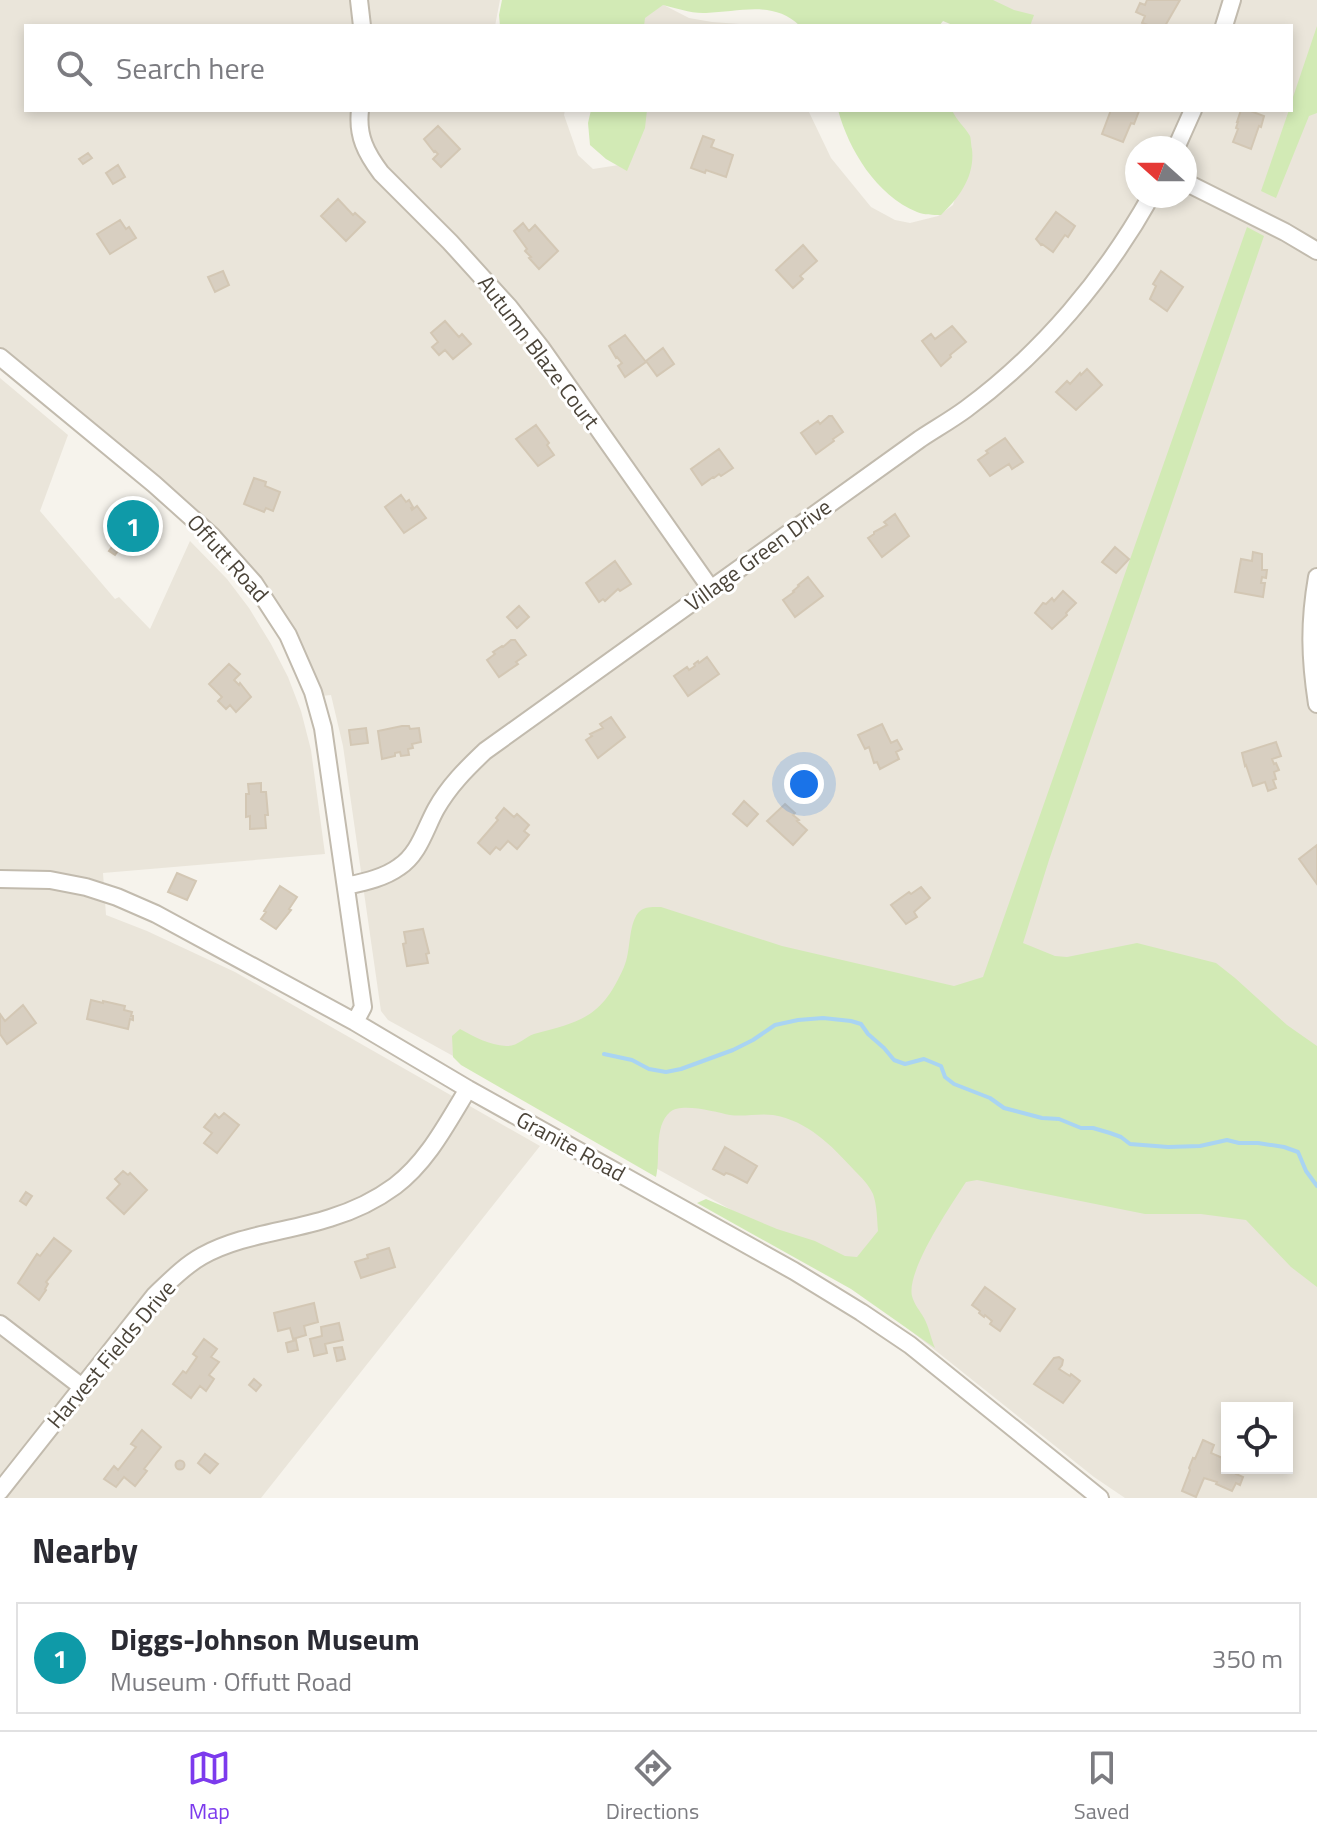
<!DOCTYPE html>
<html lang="en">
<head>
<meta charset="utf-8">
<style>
  body { margin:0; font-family:"Titillium Web",sans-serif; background:#f7f7f7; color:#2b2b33 }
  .controls { position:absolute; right:24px; bottom:24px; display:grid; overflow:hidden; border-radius:0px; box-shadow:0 4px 12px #0003 }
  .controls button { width:72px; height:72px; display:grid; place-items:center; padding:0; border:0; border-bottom:2px solid #e1e1e2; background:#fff; color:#2b2b33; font:40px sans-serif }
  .compass { position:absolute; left:1125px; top:136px; width:72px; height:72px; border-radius:50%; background:#fff; box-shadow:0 4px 12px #0003; rotate:291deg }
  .you { position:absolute; left:804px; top:784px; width:28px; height:28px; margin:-20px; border:6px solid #fff; border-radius:50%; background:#1a73e8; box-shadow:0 0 0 12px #1a73e833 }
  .badge { display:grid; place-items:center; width:52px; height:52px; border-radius:50%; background:#7c3aed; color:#fff; font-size:26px; font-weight:700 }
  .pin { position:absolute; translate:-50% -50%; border:4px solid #fff; box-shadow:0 2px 8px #0006 }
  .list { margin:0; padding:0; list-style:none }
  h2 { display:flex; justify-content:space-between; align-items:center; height:104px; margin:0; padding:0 32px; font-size:34px }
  h2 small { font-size:26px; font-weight:400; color:#7c7c81 }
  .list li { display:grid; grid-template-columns:52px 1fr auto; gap:24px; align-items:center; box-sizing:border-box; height:112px; margin:0 16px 16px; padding:0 16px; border:2px solid #e1e1e2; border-radius:0px }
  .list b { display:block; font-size:30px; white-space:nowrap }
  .list p { margin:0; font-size:26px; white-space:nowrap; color:#7c7c81 }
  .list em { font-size:26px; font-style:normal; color:#7c7c81 }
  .icon { flex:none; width:44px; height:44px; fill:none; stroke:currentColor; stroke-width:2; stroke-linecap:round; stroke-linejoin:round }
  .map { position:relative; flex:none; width:1317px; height:1498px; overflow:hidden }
  .search { position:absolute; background:#fff; box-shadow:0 4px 12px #0003; left:24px; right:24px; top:24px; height:88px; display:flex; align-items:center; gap:20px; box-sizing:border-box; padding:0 28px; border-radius:0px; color:#7c7c81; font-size:30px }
  .sheet { height:232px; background:#fff }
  nav { display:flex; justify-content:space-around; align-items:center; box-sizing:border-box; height:112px; border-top:2px solid #e1e1e2; background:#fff; font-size:22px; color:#7c7c81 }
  nav a { display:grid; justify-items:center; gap:4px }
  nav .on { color:#7c3aed }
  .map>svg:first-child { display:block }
</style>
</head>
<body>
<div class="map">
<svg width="1317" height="1498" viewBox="0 0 1317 1498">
  <rect width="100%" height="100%" fill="#f6f3ec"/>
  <path fill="#eae5da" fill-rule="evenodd" d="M0 0H500L495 26H26V110H565L564 115 578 155 593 169 619 165 637 110H808L831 158 871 207 895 220 910 223 938 216 953 205 962 175 948 110H1291V26H954L959 24 971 0H1317V1498H1125L1094 1477 822 1260 388 1020 381 1011 343 746 331 695 321 696 312 672 183 501 0 349ZM1137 148H1185V196H1137ZM1227 1408H1287V1468H1227Z
    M654 0 689 18 712 22 768 26H642V19Z
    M0 378 68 435 40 511 115 599 119 597 150 629 190 541 227 579 249 608 271 644 288 677 301 711 311 750 325 854 103 873 106 915 147 931 235 972 540 1146 261 1498H0Z"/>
  <path fill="#d2eab5" d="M502 0H993L1014 10 1034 15 1030 26H955L943 21 939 26H800C773 0 740 12 706 13 692 14 676 8 663 5L645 18 644 26H500L499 15Z
    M1317 26V113L1309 116 1276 198 1261 191 1289 110H1291V103Z
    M591 110H647L645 128 627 171 606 159 590 145 588 123Z
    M838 110H952C956 120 965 127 970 136 971 138 971 146 972 149 975 176 960 197 941 215 933 215 924 215 917 212 876 195 849 150 838 110Z
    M1247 227 1264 236 1049 860 1023 943 1055 956 1067 957 1137 943 1216 963 1235 978 1287 1025 1317 1046V1287L1291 1267 1246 1220 1201 1214H1145L977 1180 966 1182C951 1205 906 1271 912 1296 914 1304 920 1311 924 1318 929 1327 931 1339 935 1348L851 1289 697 1203 706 1199 777 1229 815 1241 845 1256 857 1257 878 1231C877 1219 877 1205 873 1194 869 1185 861 1177 854 1170 831 1145 808 1121 773 1115 759 1113 744 1117 730 1115 716 1112 681 1102 670 1112 653 1127 661 1158 656 1177L461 1065 453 1057 452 1036 460 1029C475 1037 489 1045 506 1046 517 1047 525 1037 534 1034 583 1021 602 1017 624 967 631 952 628 926 638 913 644 906 652 907 661 907L782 946 954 986 983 977Z"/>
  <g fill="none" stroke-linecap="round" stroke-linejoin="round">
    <path stroke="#a9d4f2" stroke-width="4" d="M604 1054 632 1060 649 1069 666 1072 681 1069 733 1050 753 1040 775 1025 798 1020 823 1018 851 1021 861 1024 868 1034 884 1048 894 1060 905 1064 924 1059 941 1066 945 1077 954 1084 990 1098 1004 1108 1042 1118 1059 1119 1081 1128H1093L1110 1133 1121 1137 1130 1144 1168 1147 1200 1146 1227 1140 1239 1143H1258L1284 1147 1298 1152 1306 1171 1317 1186"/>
  </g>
  <path fill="#d8cfc1" stroke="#d3c7b4" stroke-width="2" d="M1147 0H1180L1165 26H1151L1142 23 1145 16 1136 12 1140 3 1145 5Z
    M1111 110 1139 111 1134 124 1131 123 1123 142 1102 134Z
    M1241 110H1248L1264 116 1261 127 1259 126 1251 149 1233 142 1238 129 1236 128 1238 122H1237Z
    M438 126 460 149 441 167 433 159 438 154 435 151 434 152 424 139Z
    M703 136 714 140 711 147 733 155 726 177 706 170 705 173 691 168Z
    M88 153 92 158 83 164 79 159Z
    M118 165 125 177 113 184 106 173Z
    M338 199 353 215 355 213 365 222 346 241 321 216Z
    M1056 212 1075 226 1068 237 1065 235 1053 252 1042 244 1041 245 1036 239Z
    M120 220 126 229 129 227 136 238 110 254 97 234Z
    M523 223 529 231 535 225 558 251 539 269 529 258 531 257 525 251 527 249 514 231Z
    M803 245 817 261 800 276 803 279 793 288 776 270Z
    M223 271 229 285 215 292 208 277Z
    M1161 271 1183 287 1167 311 1150 299 1156 286 1153 284Z
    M445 321 459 337 462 334 471 344 453 359 445 350 439 355 432 347 438 342 431 333Z
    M952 326 966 342 950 355 951 357 941 366 922 341 931 334 935 339Z
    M625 335 646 362 625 377 618 366 622 363 617 357 616 358 609 346Z
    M663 348 674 364 657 376 646 361Z
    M1087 369 1102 385 1076 410 1056 392 1067 381 1070 384 1080 373 1081 375Z
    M829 416H832L843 432 833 439 834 441 816 454 801 433 818 421 820 424Z
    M536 425 549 443 547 445 554 455 538 466 516 439Z
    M1005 438 1023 462 1012 469 1009 464 990 476 978 460 988 453 986 451Z
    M719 449 733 468 721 476 719 474 714 478 713 477 702 485 691 469Z
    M254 478 266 482 265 486 280 492 273 511 266 508 264 512 244 504Z
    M401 495 406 502 409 500 413 507 411 508 412 510 417 506 426 518 404 533 385 507Z
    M137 505 151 516 136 537 134 536 127 546 114 537Z
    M895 514 909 536 882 557 868 538 874 534V532L887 525 884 522Z
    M114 544 120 548 115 555 109 551Z
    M1115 547 1129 559 1116 573 1102 562Z
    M1253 552 1262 554V570H1267L1266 578 1262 577 1261 583H1265L1263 597 1235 592 1241 559 1252 561Z
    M615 561 631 584 620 591 618 589 605 601 603 599 599 602 586 583Z
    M808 577 823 596 795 617 783 600 794 592 793 591 799 586 798 585Z
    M1063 591 1076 603 1066 613 1067 615 1052 629 1035 613 1043 603 1046 604 1052 598 1054 601Z
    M519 606 529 617 517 628 507 617Z
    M511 640H515L526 655 516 662 518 664 499 677 487 660 495 654 493 652 502 646 503 647Z
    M707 657 719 674 688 696 674 676 687 667 689 670 695 666 694 664 698 661 699 663Z
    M229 664 240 674 234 680 239 685 240 683 251 697 236 712 230 705 226 709 218 701 222 697 209 684Z
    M611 717 625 737 598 758 586 740 592 736 590 734 603 728 600 724Z
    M882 724 891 743 897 740 902 749 896 752 899 759 880 769 877 762 874 763 869 747 865 749 858 735Z
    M402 726H409L410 729 419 728 421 742 412 744 413 748 408 749 409 755 401 756 400 752 395 753V756L382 759 378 731Z
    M366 728 368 743 351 745 349 730Z
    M1276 742 1281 756 1272 759 1274 764 1276 763 1279 770 1274 772 1276 779 1273 780 1276 788 1268 791 1265 782 1253 786 1246 765 1245 766 1242 753Z
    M261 783V792H266L268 815H265L266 828 250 829V816L246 817V794H249L248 784Z
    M744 801 758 814 747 826 733 814Z
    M785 804 795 813 793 815 799 820 797 821 807 830 793 845 767 821Z
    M504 808 514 817 517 814 529 825 524 831 529 835 517 849 508 841 500 850 496 847 490 854 478 843 498 820 496 818Z
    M1317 845V884L1299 859Z
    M177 873 196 881 187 900 168 892Z
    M280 886 297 897 289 909 291 910 276 929 261 919 266 912 264 911Z
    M921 887 930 898 914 912 917 917 906 924 891 905 909 892 911 894Z
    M423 929 429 953 426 954 428 963 407 966 403 944 406 943 404 932Z
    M91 1000 103 1003V1001L125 1006 124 1010 132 1012 131 1016H133V1020L130 1019 128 1029 87 1019Z
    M23 1005 36 1023 7 1044 0 1034V1014L5 1021Z
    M224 1113 239 1125 217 1153 204 1143 212 1133 204 1127 215 1114 219 1118Z
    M725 1147 757 1166 747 1183 732 1175 726 1173 724 1175 713 1169Z
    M123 1171 128 1175 130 1173 147 1190 124 1214 107 1198 120 1184 115 1179Z
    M26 1192 32 1196 26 1205 20 1201Z
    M54 1238 71 1251 46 1282 48 1284 45 1289 46 1290 39 1300 18 1283 37 1254 40 1256Z
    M389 1248 395 1267 361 1278 355 1262 368 1258 367 1255Z
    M985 1287 1015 1309 1000 1331 990 1324 992 1321 985 1315 984 1317 979 1313 980 1311 972 1305Z
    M314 1303 318 1322 304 1326 306 1335 293 1339 290 1328 278 1331 274 1313Z
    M339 1323 343 1340 325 1344 327 1353 314 1356 310 1339 322 1336 321 1327Z
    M204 1339 217 1349 211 1357 219 1362 209 1375 214 1379 206 1391 200 1386 191 1398 173 1384 183 1371 186 1373 197 1357 193 1354Z
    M296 1340 298 1350 288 1352 286 1343Z
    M342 1347 345 1359 337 1361 334 1348Z
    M1059 1357 1063 1360 1062 1365 1059 1369 1070 1376 1071 1374 1080 1381 1063 1403 1034 1384 1054 1358Z
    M254 1379 261 1385 256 1391 249 1385Z
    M142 1430 161 1447 144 1469 147 1471 135 1486 124 1477 116 1487 104 1479 114 1466 118 1470 136 1447 131 1444Z
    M1203 1440 1214 1445 1211 1453 1227 1460V1468H1238L1236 1474 1243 1477 1240 1485 1236 1483 1232 1491 1216 1484 1217 1482 1204 1478 1196 1497 1182 1491 1190 1470 1189 1468 1193 1458 1195 1459Z
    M205 1454 218 1464 210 1473 198 1463Z
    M175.5 1465a4.5 4.5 0 1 1 9 0a4.5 4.5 0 1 1-9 0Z"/>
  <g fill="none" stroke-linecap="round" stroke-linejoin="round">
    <defs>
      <path id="minor" d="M359 0 362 26
        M1224 26 1232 0
        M360 110C357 136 366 153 381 173L450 242 509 307 542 349 711 589
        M1176 148 1193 110
        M1185 182 1285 232 1317 251
        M0 357 154 484 212 536 254 583 288 635 313 692 323 728 363 1007 355 1022
        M1317 577C1309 623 1310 658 1317 704
        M0 879 50 880 86 887 117 897 156 914 355 1022 468 1089 794 1271 861 1312 910 1345 1100 1498
        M346 886C364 882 384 878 399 867 419 854 425 829 436 809 449 786 466 769 485 751L920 439C935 429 951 420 966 409 1042 353 1105 278 1151 196
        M0 1324 82 1387
        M0 1491 155 1295C170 1281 184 1266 202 1256 242 1234 287 1232 330 1218 353 1211 376 1200 395 1186 428 1161 447 1123 468 1089"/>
    </defs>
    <use href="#minor" stroke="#c2bbae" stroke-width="20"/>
    <use href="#minor" stroke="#fff" stroke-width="16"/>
  </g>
  <g text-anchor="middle" stroke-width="6" stroke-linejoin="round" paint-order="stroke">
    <g font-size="22" fill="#4b4439" stroke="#fff">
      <text transform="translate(539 352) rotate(53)" y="8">Autumn Blaze Court</text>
      <text transform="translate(758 555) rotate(-36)" y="8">Village Green Drive</text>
      <text transform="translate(228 558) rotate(48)" y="8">Offutt Road</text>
      <text transform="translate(571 1146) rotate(29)" y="8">Granite Road</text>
      <text transform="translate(111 1354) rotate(-50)" y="8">Harvest Fields Drive</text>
    </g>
  </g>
</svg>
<div class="controls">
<button><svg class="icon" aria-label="locate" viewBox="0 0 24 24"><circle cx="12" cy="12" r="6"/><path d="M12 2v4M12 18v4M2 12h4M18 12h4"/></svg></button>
</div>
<svg class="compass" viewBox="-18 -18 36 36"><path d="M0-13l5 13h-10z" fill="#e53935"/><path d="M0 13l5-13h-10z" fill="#7c7c81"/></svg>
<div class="you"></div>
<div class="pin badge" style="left:133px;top:526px;background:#0f9aa8">1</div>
<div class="search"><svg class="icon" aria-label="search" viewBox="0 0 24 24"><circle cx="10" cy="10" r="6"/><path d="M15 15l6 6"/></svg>Search here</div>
</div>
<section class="sheet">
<h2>Nearby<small></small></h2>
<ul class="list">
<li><span class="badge" style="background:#0f9aa8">1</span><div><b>Diggs-Johnson Museum</b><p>Museum · Offutt Road</p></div><em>350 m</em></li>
</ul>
</section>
<nav>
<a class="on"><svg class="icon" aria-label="map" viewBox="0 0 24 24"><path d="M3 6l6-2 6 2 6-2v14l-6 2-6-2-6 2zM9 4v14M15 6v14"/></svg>Map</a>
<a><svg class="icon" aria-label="directions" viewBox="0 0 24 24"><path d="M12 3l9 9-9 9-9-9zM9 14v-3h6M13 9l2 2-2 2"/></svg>Directions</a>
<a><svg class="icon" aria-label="saved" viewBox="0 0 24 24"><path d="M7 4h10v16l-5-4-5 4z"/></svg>Saved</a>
</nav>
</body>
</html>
